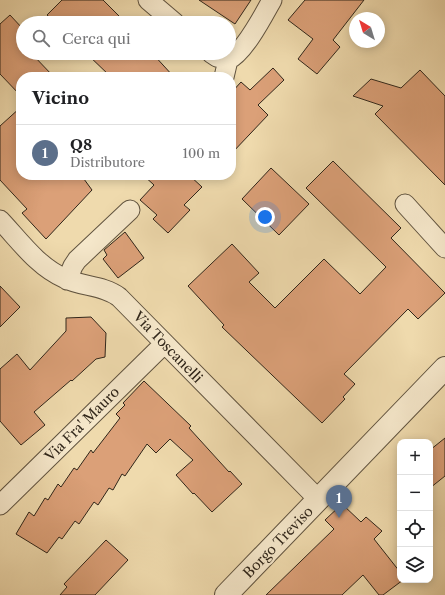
<!DOCTYPE html>
<html lang="it">
<head>
<meta charset="utf-8">
<style>
  body { margin:0; font-family:"Libre Caslon Text",serif; background:#f2f2f2; color:#202124 }
  .controls { position:absolute; right:12px; bottom:12px; display:grid; overflow:hidden; border-radius:8px; box-shadow:0 2px 10px #0003 }
  .controls button { width:36px; height:36px; display:grid; place-items:center; padding:0; border:0; border-bottom:1px solid #e0e0e0; background:#fff; color:#202124; font:20px sans-serif }
  .compass { position:absolute; left:349px; top:12px; width:36px; height:36px; border-radius:50%; background:#fff; box-shadow:0 2px 10px #0003; rotate:322deg }
  .you { position:absolute; left:265px; top:217px; width:14px; height:14px; margin:-10px; border:3px solid #fff; border-radius:50%; background:#1a73e8; box-shadow:0 0 0 6px #1a73e833 }
  .badge { display:grid; place-items:center; width:26px; height:26px; border-radius:50%; background:#8f2418; color:#fff; font-size:13px; font-weight:700 }
  .pin { position:absolute; translate:-50% -33px; filter:drop-shadow(0 1px 2px #0008) }
  .pin::after { content:''; position:absolute; top:21px; width:14px; height:12px; background:inherit; clip-path:polygon(0 0,100% 0,50% 100%) }
  .list { margin:0; padding:0; list-style:none }
  h2 { display:flex; justify-content:space-between; align-items:center; height:52px; margin:0; padding:0 16px; font-size:17px }
  h2 small { font-size:13px; font-weight:400; color:#757577 }
  .list li { display:grid; grid-template-columns:26px 1fr auto; gap:12px; align-items:center; box-sizing:border-box; height:56px; padding:0 16px; border-top:1px solid #e0e0e0 }
  .list b { display:block; font-size:15px; white-space:nowrap }
  .list p { margin:0; font-size:13px; white-space:nowrap; color:#757577 }
  .list em { font-size:13px; font-style:normal; color:#757577 }
  .icon { flex:none; width:22px; height:22px; fill:none; stroke:currentColor; stroke-width:2; stroke-linecap:round; stroke-linejoin:round }
  .map { position:relative; flex:none; width:445px; height:595px; overflow:hidden }
  .search { position:absolute; background:#fff; box-shadow:0 2px 10px #0003; left:16px; top:16px; width:220px; height:44px; display:flex; align-items:center; gap:10px; box-sizing:border-box; padding:0 14px; border-radius:22px; color:#757577; font-size:15px }
  .panel { position:absolute; background:#fff; box-shadow:0 2px 10px #0003; left:16px; top:72px; width:220px; height:108px; border-radius:16px }
  .map>svg:first-child { display:block }
</style>
</head>
<body>
<div class="map">
<svg width="445" height="595" viewBox="0 0 445 595">
  <rect width="100%" height="100%" fill="#efdaad"/>
  <filter id="stains"><feTurbulence type="fractalNoise" baseFrequency=".005" numOctaves="4"/><feColorMatrix values="0 0 0 0 .2 0 0 0 0 .09 0 0 0 0 .02 0 0 0 .5 -.17"/></filter>
  <radialGradient id="worn" r=".72"><stop offset=".6" stop-color="#630" stop-opacity="0"/><stop offset="1" stop-color="#630" stop-opacity=".3"/></radialGradient>
  <path fill="#dba078" stroke="#30261a" d="M62 0H103L126 23H56L47 15Z
    M199 0H251L235 24Z
    M305 0H364L333 40 340 47 317 74 298 59 313 39 288 20Z
    M10 15 23 29V53H31L54 77H21V96L0 74V24Z
    M86 53H152L174 77H111Z
    M273 68 284 80 258 105 268 115 231 154V93L241 82 250 90Z
    M420 70 445 96V185L375 114 383 106 353 96 371 79 401 88Z
    M21 107V175H81L92 190 46 239 22 213 27 209 0 180V126Z
    M333 161 401 228 391 238 445 293 418 319 408 309 344 374 355 384 343 397 345 399 322 423 222 327 224 325 188 286 232 244 259 273 249 282 275 308 324 259 360 294 386 267 306 188Z
    M271 168 309 204 279 235 242 199Z
    M143 175H189L202 187 184 205 190 210 168 233 153 219 157 215 140 200 154 185Z
    M125 232 144 258 118 278 103 259 107 255 104 250Z
    M0 286 20 307 0 327Z
    M91 317 106 333 105 357 96 359 72 381 71 380 34 412 45 425 21 445 0 421V369L17 354 30 370 66 331V318Z
    M144 381 191 426 189 428 229 472 230 471 242 484 212 512 194 493 193 494 176 475 193 460 170 439 156 453 147 444 125 476 122 474 113 490 109 488 98 505 94 502 79 524 75 521 62 539 59 537 47 553 16 534 29 512 34 516 45 498 48 500 58 484 61 487 74 468 77 470 91 450 93 453 120 418 116 414 125 405 123 403Z
    M445 438V476L430 488V450Z
    M342 504 361 522 366 517 382 531 374 539 400 572V580H403L383 595H379L363 575 342 595H266L334 529 325 520Z
    M106 540 128 560 95 595H60L67 587 64 584Z"/>
  <g fill="none" stroke-linecap="round" stroke-linejoin="round">
    <defs>
      <path id="minor" d="M148 0 175 23
        M211 53 217 57 228 60
        M228 60C244 53 263 16 272 0
        M224 77 228 60
        M405 204 445 248
        M0 220C19 240 38 267 64 278 82 287 103 285 119 297L319 500
        M67 280 73 266 77 260 130 210
        M0 505 164 344"/>
      <path id="tertiary" d="M226 595 445 368"/>
    </defs>
    <use href="#minor" stroke="#60533f" stroke-width="21"/>
    <use href="#tertiary" stroke="#60533f" stroke-width="24"/>
    <use href="#minor" stroke="#f5e7ca" stroke-width="19"/>
    <use href="#tertiary" stroke="#f5e7ca" stroke-width="22"/>
  </g>
  <g text-anchor="middle" stroke-width="4" stroke-linejoin="round" paint-order="stroke">
    <g font-size="14" fill="#30261a" stroke="#f5e7ca">
      <text transform="translate(168 347) rotate(46)" y="5">Via Toscanelli</text>
      <text transform="translate(82 424) rotate(-45)" y="5">Via Fra' Mauro</text>
      <text transform="translate(278 542) rotate(-46)" y="5">Borgo Treviso</text>
    </g>
  </g>
  <rect width="100%" height="100%" filter="url(#stains)"/>
  <rect width="100%" height="100%" fill="url(#worn)"/>
</svg>
<div class="controls">
<button>+</button>
<button>−</button>
<button><svg class="icon" aria-label="locate" viewBox="0 0 24 24"><circle cx="12" cy="12" r="6"/><path d="M12 2v4M12 18v4M2 12h4M18 12h4"/></svg></button>
<button><svg class="icon" aria-label="layers" viewBox="0 0 24 24"><path d="M12 4l9 5-9 5-9-5zM3 14l9 5 9-5"/></svg></button>
</div>
<svg class="compass" viewBox="-18 -18 36 36"><path d="M0-13l5 13h-10z" fill="#e53935"/><path d="M0 13l5-13h-10z" fill="#757577"/></svg>
<div class="you"></div>
<div class="pin badge" style="left:339px;top:518px;background:#5c6f8a">1</div>
<div class="search"><svg class="icon" aria-label="search" viewBox="0 0 24 24"><circle cx="10" cy="10" r="6"/><path d="M15 15l6 6"/></svg>Cerca qui</div>
<section class="panel">
<h2>Vicino<small></small></h2>
<ul class="list">
<li><span class="badge" style="background:#5c6f8a">1</span><div><b>Q8</b><p>Distributore</p></div><em>100 m</em></li>
</ul>
</section>
</div>
</body>
</html>
